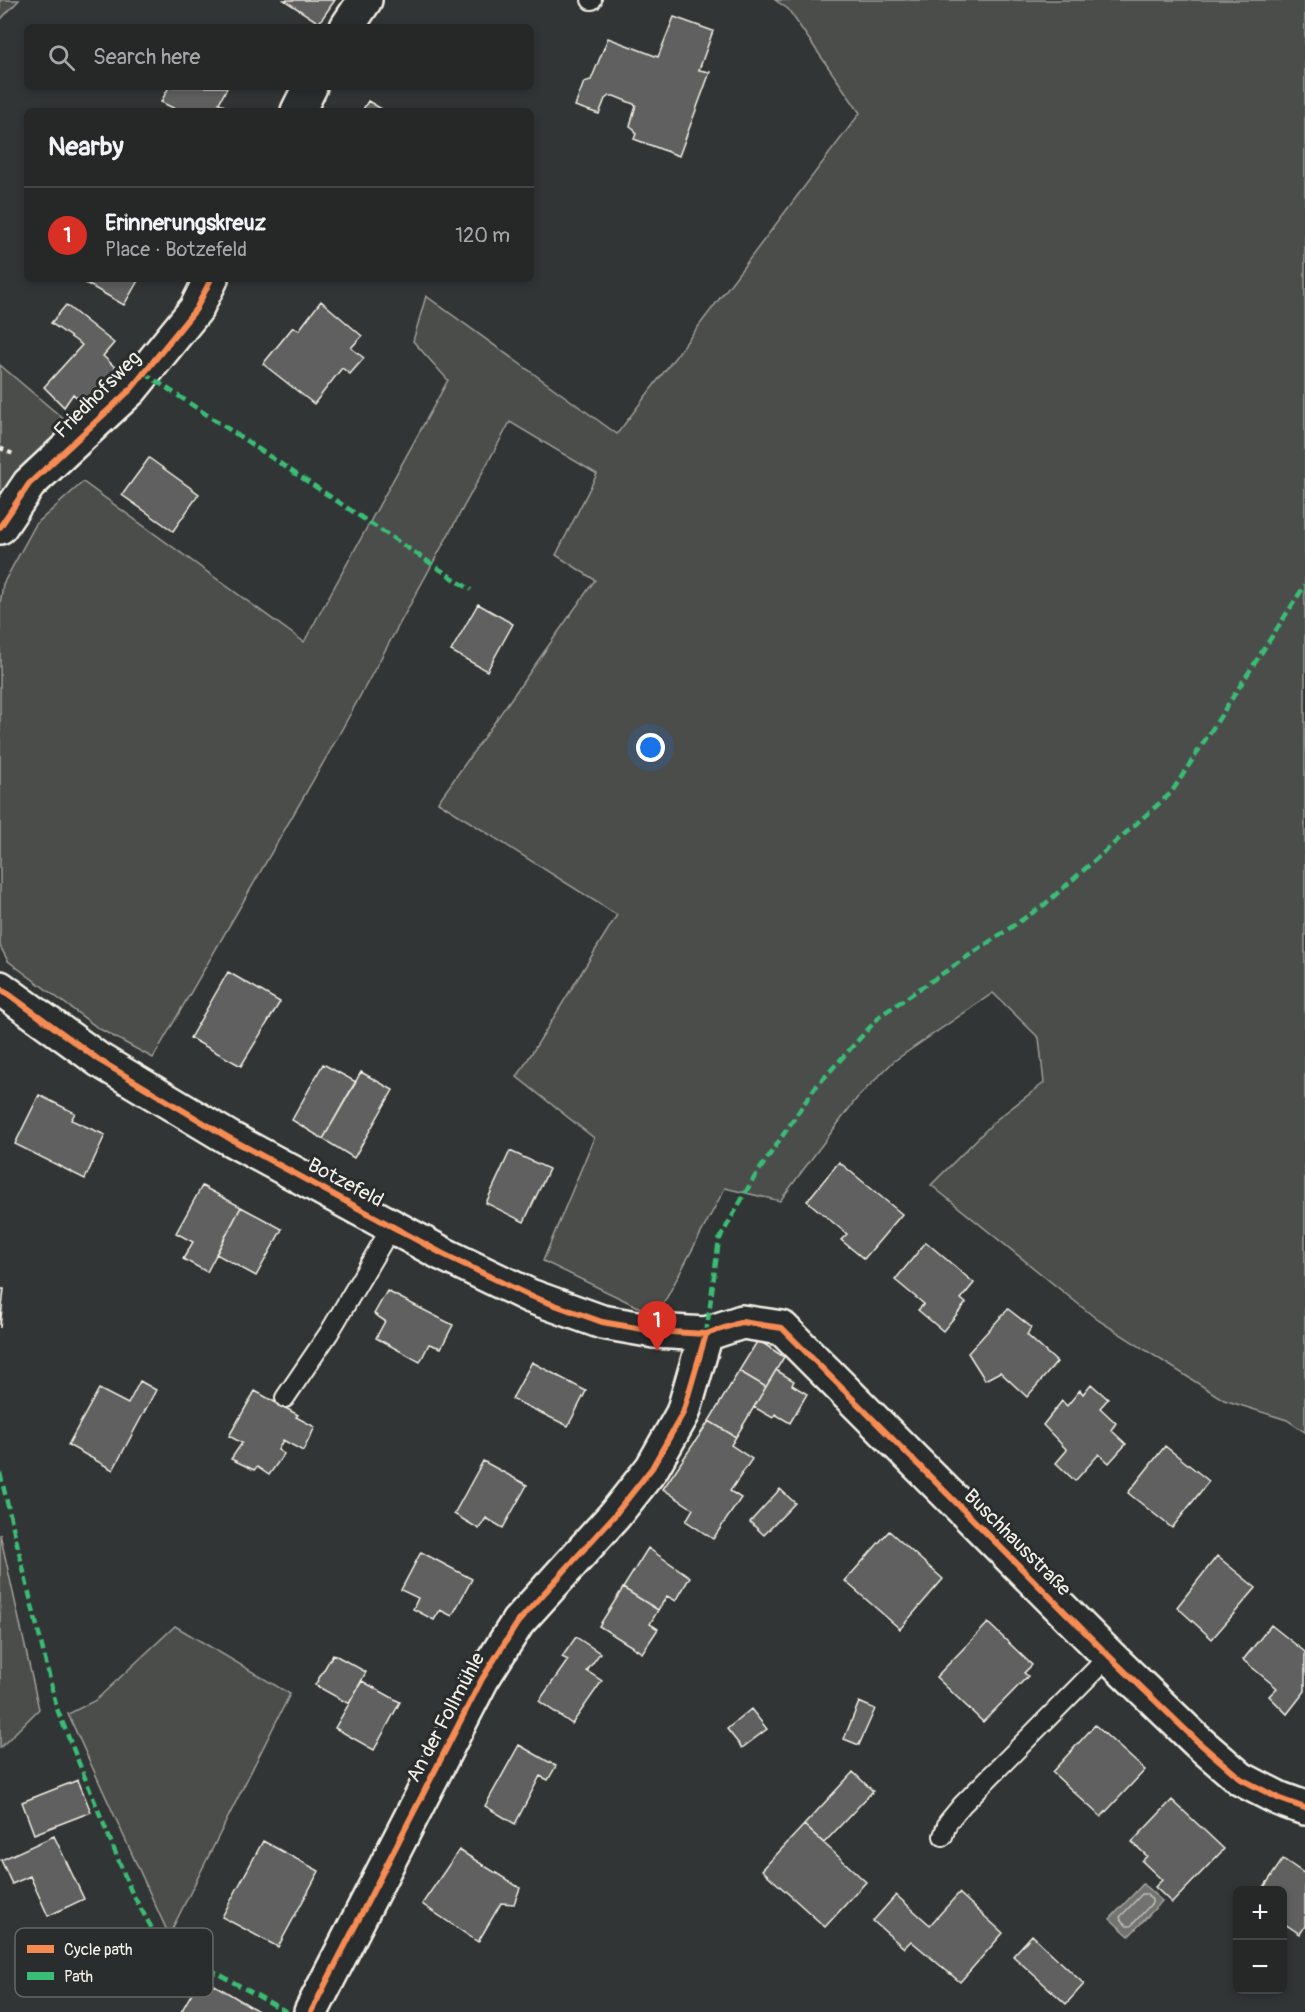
<!DOCTYPE html>
<html lang="en">
<head>
<meta charset="utf-8">
<style>
  body { margin:0; font-family:Pangolin,sans-serif; background:#323434; color:#f1f3f6 }
  .controls { position:absolute; right:18px; bottom:18px; display:grid; overflow:hidden; border-radius:9px; box-shadow:0 3px 9px #0003 }
  .controls button { width:54px; height:54px; display:grid; place-items:center; padding:0; border:0; border-bottom:2px solid #424445; background:#262828; color:#f1f3f6; font:30px sans-serif }
  .you { position:absolute; left:651px; top:748px; width:21px; height:21px; margin:-15px; border:4px solid #fff; border-radius:50%; background:#1a73e8; box-shadow:0 0 0 9px #1a73e833 }
  .badge { display:grid; place-items:center; width:39px; height:39px; border-radius:50%; background:#d93025; color:#fff; font-size:20px; font-weight:700 }
  .pin { position:absolute; translate:-50% -50px; filter:drop-shadow(0 2px 3px #0008) }
  .pin::after { content:''; position:absolute; top:32px; width:21px; height:18px; background:inherit; clip-path:polygon(0 0,100% 0,50% 100%) }
  .list { margin:0; padding:0; list-style:none }
  h2 { display:flex; justify-content:space-between; align-items:center; height:78px; margin:0; padding:0 24px; font-size:26px }
  h2 small { font-size:20px; font-weight:400; color:#a4a6a8 }
  .list li { display:grid; grid-template-columns:39px 1fr auto; gap:18px; align-items:center; box-sizing:border-box; height:96px; padding:0 24px; border-top:2px solid #424445 }
  .list b { display:block; font-size:22px; white-space:nowrap }
  .list p { margin:0; font-size:20px; white-space:nowrap; color:#a4a6a8 }
  .list em { font-size:20px; font-style:normal; color:#a4a6a8 }
  .icon { flex:none; width:33px; height:33px; fill:none; stroke:currentColor; stroke-width:2; stroke-linecap:round; stroke-linejoin:round }
  .map { position:relative; flex:none; width:1305px; height:2012px; overflow:hidden }
  .search { position:absolute; background:#262828; box-shadow:0 3px 9px #0003; left:24px; top:24px; width:510px; height:66px; display:flex; align-items:center; gap:15px; box-sizing:border-box; padding:0 21px; border-radius:9px; color:#a4a6a8; font-size:22px }
  .panel { position:absolute; background:#262828; box-shadow:0 3px 9px #0003; left:24px; top:108px; width:510px; height:174px; border-radius:9px }
  .map>svg:first-child { display:block }
</style>
</head>
<body>
<div class="map">
<svg width="1305" height="2012" viewBox="0 0 1305 2012">
  <rect width="100%" height="100%" fill="#323535"/>
  <filter id="ink" filterUnits="userSpaceOnUse"><feTurbulence type="fractalNoise" baseFrequency=".0167" numOctaves="2"/><feDisplacementMap in="SourceGraphic" scale="12" xChannelSelector="R" yChannelSelector="G"/><feConvolveMatrix kernelMatrix="1 2 1 2 8 2 1 2 1" color-interpolation-filters="sRGB"/></filter>
  <g filter="url(#ink)">
    <path fill="#4b4d4c" stroke="#a09f9a" stroke-width="1.5" d="M0 0H19L0 20Z
      M775 0H1305V1432L1287 1420 1224 1400 1098 1320 931 1185 997 1119 1044 1083 1039 1038 993 993 894 1061 857 1098 780 1201 725 1188 657 1316 543 1261 594 1138 517 1077 617 915 438 802 595 580 556 555 597 474 510 422 330 751 153 1058 98 1028 8 961 0 946V604L3 584 36 524 83 482 304 642 448 380 413 341 426 296 617 434 860 113 788 9Z
      M0 365 73 427 28 462 0 501Z
      M0 1534 39 1709 0 1748Z
      M175 1626 290 1694 169 1935 68 1714 96 1700Z"/>
    <path fill="#727370" stroke="#a6a5a0" stroke-width="1.5" d="M1143 1884 1162 1901 1129 1936 1110 1919Z"/>
    <g fill="none" stroke-linecap="round" stroke-linejoin="round">
      <path stroke="#c0bfb8" stroke-width="1.5" d="M1142 1894H1146L1152 1900V1903L1131 1926H1127L1121 1920 1120 1917Z"/>
    </g>
    <path fill="#5f605f" stroke="#f4f1e8" stroke-width="1.5" d="M284 0H335L319 23Z
      M674 17 713 31 699 70 710 72 679 156 634 139 636 134 634 129 630 126 636 105 614 96H609L605 99 599 114 575 106 584 82 591 80 608 38 658 57Z
      M169 87H225L227 88 219 103 226 107 223 111H179L161 102Z
      M368 101 385 111H362Z
      M84 279H139L124 305 82 281Z
      M321 301 362 336 351 348 364 358 350 374 342 368 314 404 263 364 293 327 299 330Z
      M66 305 114 343 103 356 118 370 86 406 73 394 64 407 44 387 82 345 51 323Z
      M149 458 199 494 173 531 122 495Z
      M478 604 513 624 487 671 451 651Z
      M228 972 280 1002 241 1066 190 1038Z
      M323 1064 356 1082 323 1139 292 1120Z
      M361 1072 393 1090 354 1158 323 1139Z
      M39 1095 75 1113 71 1120 105 1135 85 1179 15 1144Z
      M510 1151 549 1169 524 1222 486 1203Z
      M839 1162 902 1214 864 1259 841 1240 847 1234 807 1201Z
      M202 1186 241 1207 207 1272 183 1259 193 1242 176 1233Z
      M241 1207 282 1229 256 1276 216 1254Z
      M926 1242 974 1283 961 1299 966 1303 943 1331 918 1310 924 1304 895 1280Z
      M0 1289H4L0 1328Z
      M387 1291 453 1325 441 1348 429 1344 420 1362 376 1338 385 1321 374 1314Z
      M1008 1309 1031 1327 1027 1335 1057 1362 1027 1397 1000 1372 985 1380 968 1353Z
      M758 1340 784 1357 766 1387 739 1371Z
      M532 1362 586 1391 568 1426 512 1399Z
      M776 1370 794 1381 792 1385 807 1394 790 1423 775 1414 773 1418 754 1407Z
      M739 1371 766 1387 736 1437 709 1421Z
      M140 1381 156 1390 113 1470 68 1445 99 1389 128 1404Z
      M1091 1384 1108 1399 1100 1408 1116 1423 1111 1430 1126 1444 1109 1463 1099 1454 1075 1481 1056 1463 1067 1450 1043 1425 1062 1401 1067 1406 1080 1390 1083 1394Z
      M255 1391 298 1415 296 1417 315 1427 303 1451 283 1440 278 1450 284 1454 269 1475 257 1467 254 1470 231 1459 242 1443 229 1436Z
      M709 1421 736 1437 731 1445 752 1459 730 1491 741 1498 713 1539 686 1521 693 1509 663 1489Z
      M1165 1446 1209 1481 1172 1528 1128 1493Z
      M483 1461 527 1485 503 1528 486 1518 479 1529 454 1514Z
      M780 1489 795 1503 764 1535 750 1522Z
      M889 1531 943 1579 900 1629 845 1581Z
      M648 1548 690 1577 676 1601 667 1596 658 1610 623 1588Z
      M421 1552 472 1579 452 1616 440 1610 434 1620 413 1609 418 1598 401 1590Z
      M1217 1556 1256 1588 1212 1639 1177 1607Z
      M623 1588 658 1610 650 1624 658 1629 642 1653 599 1626Z
      M988 1623 1032 1665 1024 1673 1028 1676 983 1722 936 1677Z
      M1271 1625 1305 1652V1691L1287 1714 1269 1696 1277 1688 1243 1660Z
      M576 1637 600 1653 587 1671 602 1681 572 1724 539 1701 568 1660 562 1657Z
      M333 1654 366 1672 349 1704 315 1685Z
      M362 1681 400 1702 374 1750 335 1728Z
      M859 1702 875 1709 859 1745 844 1739Z
      M751 1709 767 1729 742 1748 727 1729Z
      M1095 1725 1145 1770 1101 1817 1052 1772Z
      M519 1745 556 1766 548 1780 540 1776 515 1824 485 1806Z
      M853 1772 873 1791 824 1843 804 1825Z
      M78 1780 91 1812 34 1834 22 1802Z
      M1172 1800 1224 1849 1172 1903 1155 1887 1162 1880 1142 1861 1147 1856 1132 1842Z
      M804 1825 866 1882 825 1927 762 1870Z
      M54 1836 84 1899 48 1916 30 1876 12 1884 1 1860Z
      M263 1841 319 1871 278 1947 222 1917Z
      M459 1850 520 1888 514 1904 501 1903 478 1942 422 1904Z
      M1283 1859 1305 1874V1926L1300 1934 1282 1922V1890H1262Z
      M959 1893 1003 1933 960 1982 911 1941 904 1948 873 1921 896 1895 930 1925Z
      M1032 1935 1084 1984 1066 2004 1013 1956Z
      M201 1977 260 2012H181Z"/>
    <g fill="none" stroke-linecap="round" stroke-linejoin="round">
      <defs>
        <path id="service" d="M591 0H592
          M285 1398 329 1333 392 1226
          M943 1836 948 1822 962 1805 1109 1656"/>
        <path id="minor" d="M347 27 365 0
          M298 111 310 87
          M0 527 29 484 131 389 196 309 211 279
          M0 988 99 1060 229 1138 443 1254 530 1296 602 1322 654 1331 706 1334 742 1322 782 1328 1109 1656 1197 1741 1241 1779 1280 1799 1305 1808
          M311 2012 482 1679 518 1622 614 1516 652 1468 683 1413 706 1334"/>
      </defs>
      <use href="#service" stroke="#f4f1e8" stroke-width="22"/>
      <use href="#minor" stroke="#f4f1e8" stroke-width="38"/>
      <path stroke="#f4f1e8" stroke-width="4" stroke-dasharray="4.5 4.5" stroke-linecap="butt" d="M0 448 13 454"/>
      <use href="#service" stroke="#2a2d2e" stroke-width="18"/>
      <use href="#minor" stroke="#2a2d2e" stroke-width="33"/>
      <path stroke="#3abd76" stroke-width="4.5" stroke-dasharray="9 4.5" stroke-linecap="butt" d="M144 373 471 590
        M706 1334 719 1240 752 1181 814 1089 881 1015 1044 905 1171 793 1305 585
        M0 1473 57 1709 131 1891 159 1941 287 2012"/>
      <defs>
        <path id="cycleway" d="M0 527 29 484 131 389 196 309 211 279
          M0 988 99 1060 229 1138 443 1254 530 1296 602 1322 654 1331 706 1334 742 1322 782 1328 1109 1656 1197 1741 1241 1779 1280 1799 1305 1808
          M311 2012 482 1679 518 1622 614 1516 652 1468 683 1413 706 1334"/>
      </defs>
      <use href="#cycleway" stroke="#2a2d2e" stroke-width="10"/>
      <use href="#cycleway" stroke="#f68b52" stroke-width="6"/>
    </g>
  </g>
  <g text-anchor="middle" stroke-width="6" stroke-linejoin="round" paint-order="stroke">
    <g font-size="20" fill="#f4f1e8" stroke="#2a2d2e">
      <text transform="translate(97 394) rotate(-45)" y="7">Friedhofsweg</text>
      <text transform="translate(346 1182) rotate(28)" y="7">Botzefeld</text>
      <text transform="translate(1018 1542) rotate(45)" y="7">Buschhausstraße</text>
      <text transform="translate(445 1717) rotate(-62)" y="7">An der Follmühle</text>
    </g>
  </g>
  <rect x="15" y="1928" width="198" height="69" rx="9" fill="#2a2d2e" stroke="#676866" stroke-width="1.5"/>
  <rect x="27" y="1945" width="27" height="8" fill="#f68b52"/>
  <rect x="27" y="1972" width="27" height="8" fill="#3abd76"/>
  <g font-size="16" fill="#f4f1e8">
    <text x="64" y="1955">Cycle path</text>
    <text x="64" y="1982">Path</text>
  </g>
</svg>
<div class="controls">
<button>+</button>
<button>−</button>
</div>
<div class="you"></div>
<div class="pin badge" style="left:657px;top:1351px">1</div>
<div class="search"><svg class="icon" aria-label="search" viewBox="0 0 24 24"><circle cx="10" cy="10" r="6"/><path d="M15 15l6 6"/></svg>Search here</div>
<section class="panel">
<h2>Nearby<small></small></h2>
<ul class="list">
<li><span class="badge">1</span><div><b>Erinnerungskreuz</b><p>Place · Botzefeld</p></div><em>120 m</em></li>
</ul>
</section>
</div>
</body>
</html>
